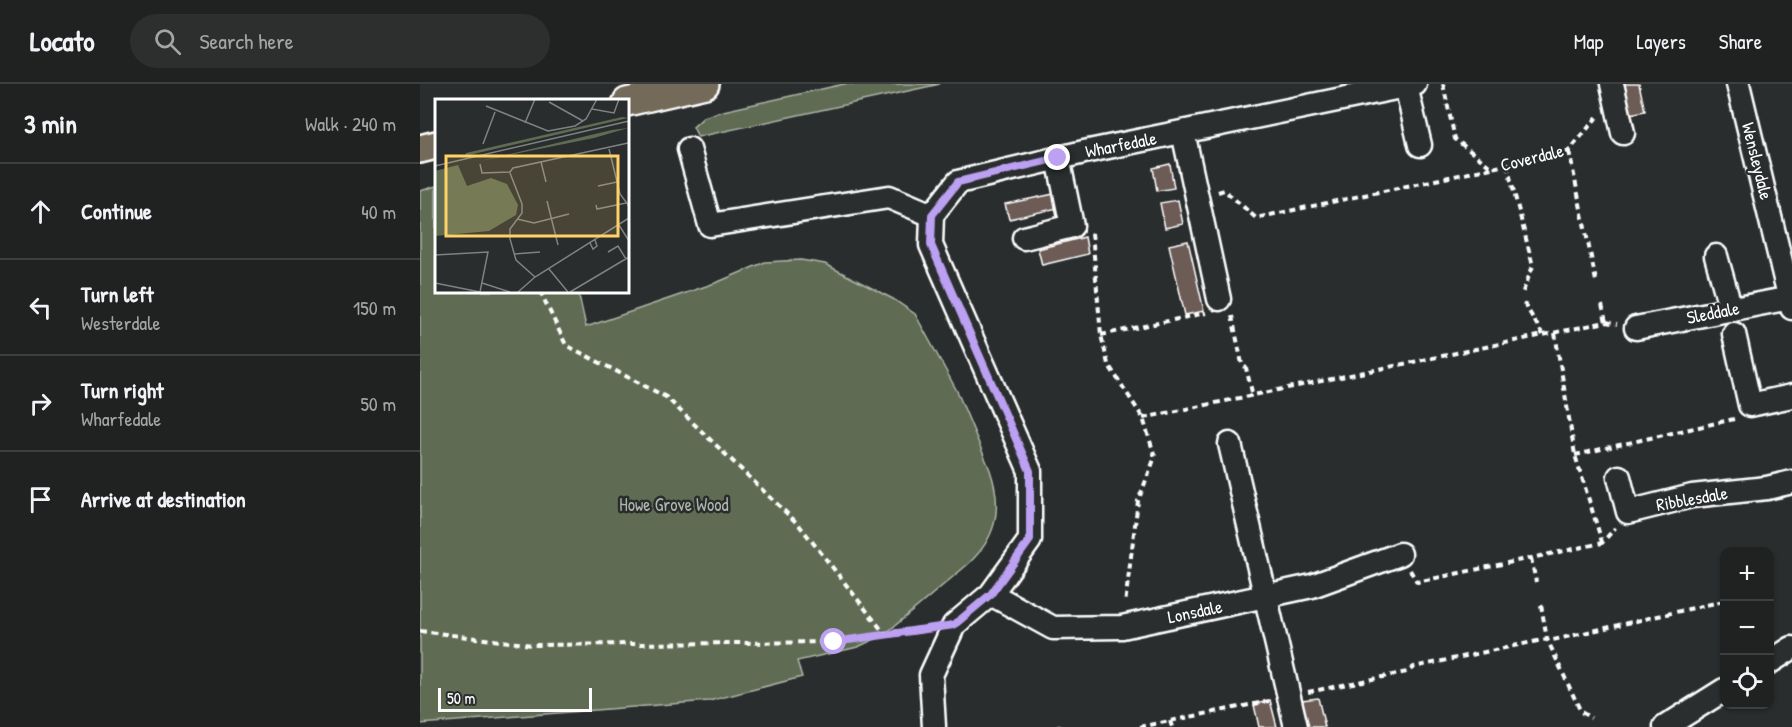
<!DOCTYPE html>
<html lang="en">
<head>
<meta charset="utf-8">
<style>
  body { margin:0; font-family:"Patrick Hand",sans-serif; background:#2d2f2f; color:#f1f3f6 }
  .controls { position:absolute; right:18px; bottom:18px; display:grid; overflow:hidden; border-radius:12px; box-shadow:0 2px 4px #0004 }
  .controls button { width:54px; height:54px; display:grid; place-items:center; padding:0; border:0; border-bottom:2px solid #3d3f40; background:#202222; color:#f1f3f6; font:30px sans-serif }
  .scale { position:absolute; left:18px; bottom:15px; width:154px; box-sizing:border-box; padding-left:6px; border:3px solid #fff; border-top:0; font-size:16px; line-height:21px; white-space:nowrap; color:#fff; -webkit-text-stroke:4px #2a2d2e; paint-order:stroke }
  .stop { position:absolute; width:18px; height:18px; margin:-14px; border:4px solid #bca0f2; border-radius:50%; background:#fff }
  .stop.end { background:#bca0f2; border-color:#fff; box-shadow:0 2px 6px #0008 }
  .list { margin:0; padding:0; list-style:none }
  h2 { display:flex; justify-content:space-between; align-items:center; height:78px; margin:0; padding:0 24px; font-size:26px }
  h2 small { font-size:20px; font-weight:400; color:#a2a4a5 }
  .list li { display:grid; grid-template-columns:39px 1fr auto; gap:18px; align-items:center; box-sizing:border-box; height:96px; padding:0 24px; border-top:2px solid #3d3f40 }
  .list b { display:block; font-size:22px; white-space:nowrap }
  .list p { margin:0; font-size:20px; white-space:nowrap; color:#a2a4a5 }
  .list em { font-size:20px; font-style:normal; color:#a2a4a5 }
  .icon { flex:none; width:33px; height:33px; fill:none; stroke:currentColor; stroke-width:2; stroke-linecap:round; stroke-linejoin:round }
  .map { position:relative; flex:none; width:1372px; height:643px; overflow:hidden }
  header { display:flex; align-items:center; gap:36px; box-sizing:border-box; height:84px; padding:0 30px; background:#202222; border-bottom:2px solid #3d3f40 }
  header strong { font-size:28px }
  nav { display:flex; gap:33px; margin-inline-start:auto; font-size:21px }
  .search { width:420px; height:54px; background:#2d2f2f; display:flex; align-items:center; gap:15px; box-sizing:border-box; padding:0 21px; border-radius:33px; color:#a2a4a5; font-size:22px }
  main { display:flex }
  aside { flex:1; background:#202222 }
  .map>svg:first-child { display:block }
</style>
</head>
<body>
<header>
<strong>Locato</strong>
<div class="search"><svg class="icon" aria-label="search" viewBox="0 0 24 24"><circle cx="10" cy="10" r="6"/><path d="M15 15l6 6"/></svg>Search here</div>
<nav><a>Map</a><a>Layers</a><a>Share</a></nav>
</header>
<main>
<aside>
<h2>3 min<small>Walk · 240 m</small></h2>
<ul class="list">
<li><svg class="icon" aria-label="ahead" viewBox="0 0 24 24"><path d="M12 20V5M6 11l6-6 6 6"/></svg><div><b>Continue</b></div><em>40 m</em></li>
<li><svg class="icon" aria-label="left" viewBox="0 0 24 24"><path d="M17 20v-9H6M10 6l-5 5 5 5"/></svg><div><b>Turn left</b><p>Westerdale</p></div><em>150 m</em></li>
<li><svg class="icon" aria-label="right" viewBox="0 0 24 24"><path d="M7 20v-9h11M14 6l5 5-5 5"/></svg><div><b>Turn right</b><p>Wharfedale</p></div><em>50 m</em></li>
<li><svg class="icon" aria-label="arrive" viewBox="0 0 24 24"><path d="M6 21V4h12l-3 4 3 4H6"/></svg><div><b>Arrive at destination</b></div></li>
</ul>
</aside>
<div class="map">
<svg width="1372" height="643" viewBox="0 0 1372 643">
  <rect width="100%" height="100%" fill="#2a2d2e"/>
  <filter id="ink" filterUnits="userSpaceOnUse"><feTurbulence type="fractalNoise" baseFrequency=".0167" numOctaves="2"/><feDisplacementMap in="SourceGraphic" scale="12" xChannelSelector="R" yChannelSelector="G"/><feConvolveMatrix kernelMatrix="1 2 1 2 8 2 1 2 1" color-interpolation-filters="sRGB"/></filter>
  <g filter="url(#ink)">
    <path fill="#5f6c53" stroke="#afb6a9" stroke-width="1.5" d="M424 0H520L278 53 273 43 284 33 299 28Z
      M16 102V207H158L166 243 298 198 345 178 381 176 405 180 473 215 495 230 537 307 570 386C583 424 577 454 547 481L465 550 438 563 377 577 382 593 289 617 0 640V107Z"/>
    <path fill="#6d5c56" stroke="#fff" stroke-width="1.5" d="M1203 0H1219L1225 27 1210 30Z
      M750 80 754 104 737 107 733 84Z
      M639 109 642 123 589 135 585 120Z
      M758 116 763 140 745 144 740 119Z
      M665 153 668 170 622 181 618 165Z
      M768 157 784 227 765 231 749 161Z
      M898 614 905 643H888L882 616Z
      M850 616 857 643H839L834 621Z"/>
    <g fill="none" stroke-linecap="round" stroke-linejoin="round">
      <defs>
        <path id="minor" d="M1192 0 1203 49
          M1318 0 1372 224
          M986 2 1000 61
          M763 48 799 215
          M269 65 290 141 469 113 512 131 538 98 664 68 995 0
          M512 131 511 161 610 387V456L571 510 534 541 511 591 514 643
          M604 154 652 142 638 74
          M1296 172 1311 226
          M1216 244 1370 214
          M1314 250 1330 321 1372 312
          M810 360 876 643
          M1199 393 1208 428 1272 412 1347 404 1372 398
          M571 510 633 544 702 543 892 502 980 470
          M1350 578 1372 564
          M1245 643 1304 606"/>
        <path id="major" d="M207 18 285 0
          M0 65 16 61"/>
      </defs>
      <use href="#minor" stroke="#fff" stroke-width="27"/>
      <use href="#major" stroke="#fff" stroke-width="32"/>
      <path stroke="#fff" stroke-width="4" stroke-dasharray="6 4.5" stroke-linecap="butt" d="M1023 0 1035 55 1072 84 1149 67 1177 33
        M1149 67 1176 197
        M1087 81 1113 182 1102 210
        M798 108 804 106 836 134 1072 84
        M672 149 681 251 688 280 723 334 735 373 718 417 705 520
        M120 207 146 261 246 313 379 441 465 550 509 544
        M1104 219 1123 251
        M1182 221 1186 238
        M812 232 822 280 826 284 833 312
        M1135 249 1155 371 1182 458
        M681 251 786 229
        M723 334 1186 238 1197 240
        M1155 371 1314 335
        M1111 474 1116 498
        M990 486 997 498 1182 459 1195 444
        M1121 521 1127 555 1161 628 1171 634
        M0 547 113 561 414 558 465 550
        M888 608 987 588 994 583 1127 555 1133 556 1304 517
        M750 637 752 643
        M637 643H641
        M720 643 849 617"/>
      <use href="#minor" stroke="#2a2d2e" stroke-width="22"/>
      <use href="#major" stroke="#736b5a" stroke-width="27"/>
    </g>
  </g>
  <g fill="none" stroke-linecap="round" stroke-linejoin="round" filter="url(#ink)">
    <path stroke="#bca0f2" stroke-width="8" d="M414 558 534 541 571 510 610 456V387L511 161 512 131 538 98 638 74"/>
  </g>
  <g text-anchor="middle" stroke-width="5" stroke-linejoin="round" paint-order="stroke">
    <g font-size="18" fill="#fff" stroke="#2a2d2e">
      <text transform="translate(701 61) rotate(-11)" y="6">Wharfedale</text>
      <text transform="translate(1112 74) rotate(-14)" y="6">Coverdale</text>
      <text transform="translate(1337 77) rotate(76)" y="6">Wensleydale</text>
      <text transform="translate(1293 229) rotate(-11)" y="6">Sleddale</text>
      <text transform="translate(1272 415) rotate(-10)" y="6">Ribblesdale</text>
      <text transform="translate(775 528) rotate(-12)" y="6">Lonsdale</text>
    </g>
    <g font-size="18" fill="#afb6a9" stroke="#2a2d2e">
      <text x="254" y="427">Howe Grove Wood</text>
    </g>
  </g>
  <g transform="translate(15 15)">
    <rect width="194" height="194" fill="#2a2d2e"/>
    <path d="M187 18 193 19 30 57 31 54ZM193 29 159 39 45 62 177 31ZM23 66 32 87 56 79 72 85 83 106 81 116 54 132 0 137V72Z" fill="#5f6c53"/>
    <path fill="none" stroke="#7f8182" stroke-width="1.5" d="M114 3 148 22M51 7 113 32 140 27 151 20 162 0M157 10 179 14 184 0M90 24 100 0M48 45 60 13M174 50 185 95 194 107M106 63 111 83M45 65 47 74 75 73 78 69 193 44M0 67 194 22M75 74 87 105V114L75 130V140L81 161 100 178M163 87 182 83M112 102 123 146M161 106 162 110 191 104M82 120 99 124 134 115M184 126 194 142M155 144 158 150 162 147 160 141M173 153 183 147 191 160M79 155 105 153M0 156 53 153 45 193M114 170 133 193M0 184 45 193M47 184 75 193M83 193 100 178 194 119M135 193 194 158"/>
    <path fill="#ffd166" fill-opacity="0.15" stroke="#ffd166" stroke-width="3" d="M11 57H183V137H11Z"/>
    <rect width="194" height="194" fill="none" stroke="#fff" stroke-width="3"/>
  </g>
</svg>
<div class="controls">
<button>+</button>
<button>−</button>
<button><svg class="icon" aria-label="locate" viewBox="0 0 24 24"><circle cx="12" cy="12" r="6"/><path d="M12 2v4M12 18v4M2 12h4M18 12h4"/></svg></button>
</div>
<div class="scale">50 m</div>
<div class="stop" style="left:414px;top:558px"></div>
<div class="stop end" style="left:638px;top:74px"></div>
</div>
</main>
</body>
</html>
